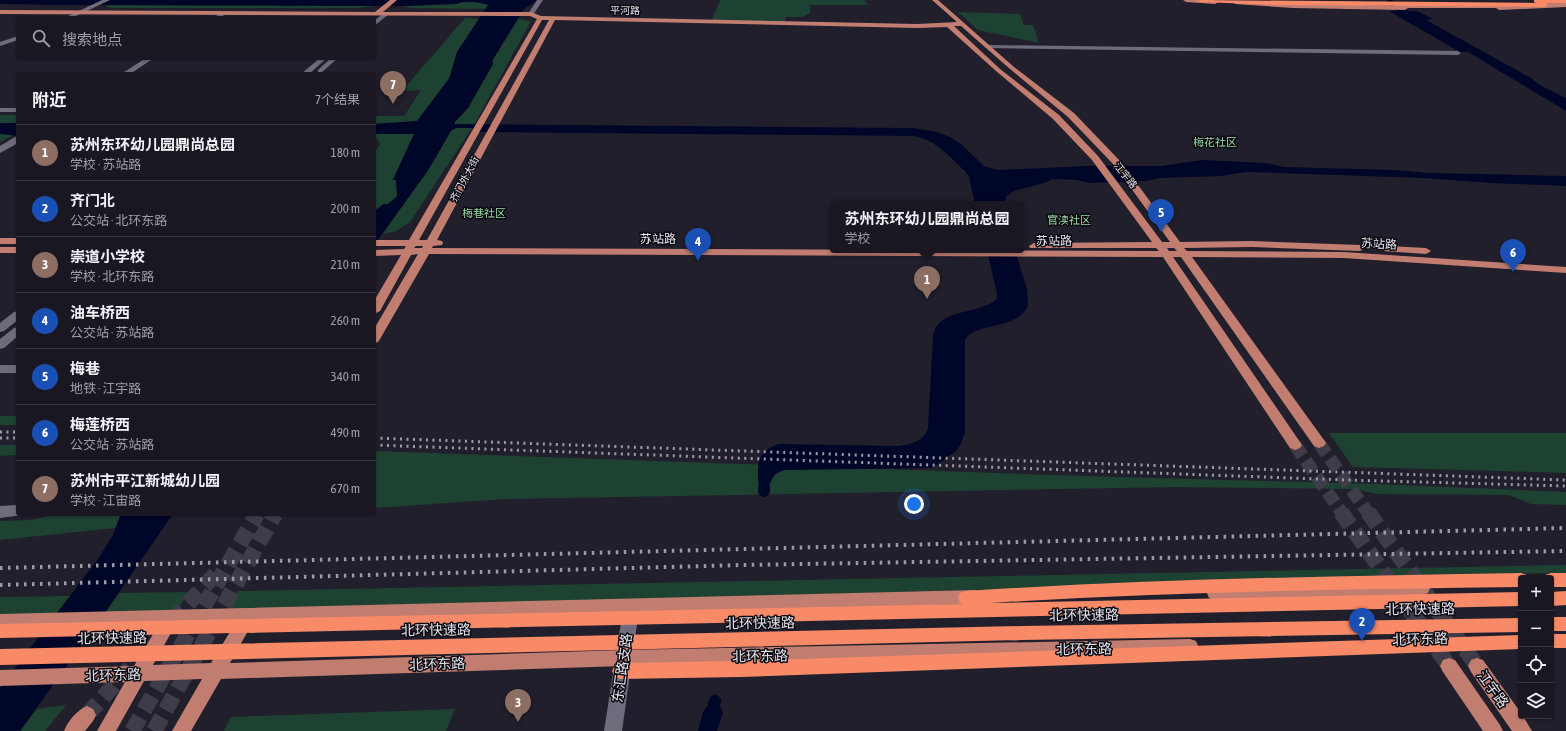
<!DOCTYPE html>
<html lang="zh">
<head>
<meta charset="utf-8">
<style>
  body { margin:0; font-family:"Asap Condensed","Noto Sans SC",sans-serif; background:#27242f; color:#f1f3f6 }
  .controls { position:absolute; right:12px; bottom:12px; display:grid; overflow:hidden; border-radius:4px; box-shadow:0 1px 3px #0004 }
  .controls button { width:36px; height:36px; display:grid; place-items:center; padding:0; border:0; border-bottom:1px solid #383640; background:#1a1722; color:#f1f3f6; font:20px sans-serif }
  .you { position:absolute; left:914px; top:504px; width:14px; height:14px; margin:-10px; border:3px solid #fff; border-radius:50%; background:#1a73e8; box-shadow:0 0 0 6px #1a73e833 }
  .badge { display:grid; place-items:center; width:26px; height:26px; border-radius:50%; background:#8c9099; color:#fff; font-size:13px; font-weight:700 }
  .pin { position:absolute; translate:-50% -33px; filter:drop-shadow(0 1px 2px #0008) }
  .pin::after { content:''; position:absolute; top:21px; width:14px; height:12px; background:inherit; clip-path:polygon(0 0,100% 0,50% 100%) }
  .popup { position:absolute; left:830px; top:201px; width:194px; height:52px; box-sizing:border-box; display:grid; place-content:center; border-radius:4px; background:#1a1722; filter:drop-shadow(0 1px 3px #0005); font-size:13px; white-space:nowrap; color:#9f9fa5 }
  .popup b { font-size:15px; color:#f1f3f6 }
  .popup::after { content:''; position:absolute; left:50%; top:100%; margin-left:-8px; border:8px solid transparent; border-top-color:#1a1722 }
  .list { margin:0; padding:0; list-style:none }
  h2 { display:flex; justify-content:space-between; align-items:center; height:52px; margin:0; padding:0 16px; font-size:17px }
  h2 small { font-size:13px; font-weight:400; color:#9f9fa5 }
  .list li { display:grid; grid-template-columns:26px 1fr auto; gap:12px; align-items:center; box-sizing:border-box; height:56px; padding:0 16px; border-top:1px solid #383640 }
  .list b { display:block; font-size:15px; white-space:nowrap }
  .list p { margin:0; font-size:13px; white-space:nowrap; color:#9f9fa5 }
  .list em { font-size:13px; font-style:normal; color:#9f9fa5 }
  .icon { flex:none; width:22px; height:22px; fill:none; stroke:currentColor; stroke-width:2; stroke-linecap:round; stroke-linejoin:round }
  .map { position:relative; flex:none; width:1566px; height:731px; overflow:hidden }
  .search { position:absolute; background:#1a1722; box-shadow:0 1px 3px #0004; left:16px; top:16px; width:360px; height:44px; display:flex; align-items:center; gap:10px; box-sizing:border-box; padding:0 14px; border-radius:4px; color:#9f9fa5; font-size:15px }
  .panel { position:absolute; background:#1a1722; box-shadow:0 1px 3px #0004; left:16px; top:72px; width:360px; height:444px; border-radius:4px }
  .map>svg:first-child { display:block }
</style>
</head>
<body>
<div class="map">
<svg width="1566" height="731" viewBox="0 0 1566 731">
  <rect width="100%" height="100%" fill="#221f2d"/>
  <path fill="#1d4231" d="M720 0H864L868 5H810V13L802 17H786L785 22 712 20Z
    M463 2 482 3 489 5 486 9 410 8 404 6 456 4Z
    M108 5 374 6 359 8H112L107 7Z
    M958 12 1020 14 1024 25H1033L1039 43 978 30Z
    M465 18 480 19 457 52 450 77 417 121 374 124V116H404L421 90 402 91Z
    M518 19 531 21 474 125 410 222 396 231 383 234 435 159 455 122 468 108 493 64 492 61Z
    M0 115H18V133L0 142Z
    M374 134H414L393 179 396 180 398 196 388 204H384L374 211V153L380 144 377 139H374Z
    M0 416H18V425H0Z
    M1329 433H1566V473L1353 467Z
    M0 445H18V455L0 456Z
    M374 451 1052 475 1375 484 1566 492V505L1531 504 1509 495 1376 494 1356 489 1176 487 506 499 374 508Z
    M56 514H121L115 528 0 540V521L32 520Z
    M1566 565V573L1448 574 1200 584 789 595 224 616 237 591Z
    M189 592 175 614 104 615 119 593Z
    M71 596 56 616 0 618V597Z
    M66 705 45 731H20L37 709Z
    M455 709 446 731H224L231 717Z"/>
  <path fill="#000628" d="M0 0H538L524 9 492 61 493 64 468 108 455 122V124H458L913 128 937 132 952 138 962 145 984 166 998 170 1086 166H1161L1202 160 1266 163 1284 167 1395 170 1429 173 1566 176V186L1491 183 1423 178 1247 172 1225 175V176L1159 178 1147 181 1090 183 1077 180 1053 179 1044 183 1014 191 1006 197 1005 204H975L969 177 965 171C948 156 937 140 913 136L478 132 480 128H456L451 131 427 172 374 245V211L384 204H388L397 196 396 180H393L414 134H374V124L417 121 449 79 457 52 488 5C480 2 465 0 456 4L405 6 62 5 0 4Z
    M1386 0H1392L1409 11H1417L1433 19 1426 20 1531 78 1540 85 1566 98V111L1468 52H1460L1389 11H1397L1390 5H1393Z
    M0 123H18V136L0 134Z
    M987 250H1015L1027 289 1028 306C1015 332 976 321 965 340V432L961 444 955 452 932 468 785 470C775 472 771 478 769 488H759C757 466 755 452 779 444L899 446C912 444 925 441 928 427L933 336C938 307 980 315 997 299V294Z
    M121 514H173L106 611 20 731H0V688L98 559 113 535Z
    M714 704 720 706 723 712 717 731H698L703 712 707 706Z"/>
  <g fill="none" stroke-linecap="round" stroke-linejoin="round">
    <path stroke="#000628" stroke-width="12" d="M764 491V488
      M714 704 715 701"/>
    <path stroke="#3f3c4a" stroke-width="13" stroke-dasharray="13 6" stroke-linecap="butt" d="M1319 443 1368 513
      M1295 445 1342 513"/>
    <path stroke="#3f3c4a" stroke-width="16" stroke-dasharray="16 8" stroke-linecap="butt" d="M1341 512 1449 666
      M1368 512 1477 666
      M172 621 219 570
      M87 715 146 650
      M132 731 257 514
      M154 731 275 514"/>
    <path fill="#6f6b7c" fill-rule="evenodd" d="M102 0H110L72 18H64Z
      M537 0H543L533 15H529L528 14Z
      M222 12 227 13 220 18H213Z
      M384 13 389 14 374 26V21Z
      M18 36V40L0 46V42Z
      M988 45 1458 51 1461 53 1458 55 986 48 985 47Z
      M146 58H154L130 74H121Z
      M320 58H327L309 74H301Z
      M331 58H338L322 72H318V70Z
      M0 108H18V112H0Z
      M15 137H18V143L0 153V146Z
      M18 311V320L4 331 0 332V323L14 312Z
      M18 327V336L4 348 0 349V339L14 328Z
      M0 365H18V373H0Z
      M18 505V514L23 515 0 518V506Z
      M631 603 637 605 639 610 622 731H604L623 610 625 605Z"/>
    <path fill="#c17e70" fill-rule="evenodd" d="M390 0H397L383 12H531L541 16 917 24 957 22 932 0H938L1014 67 1074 113 1121 162 1180 242 1252 241 1360 245 1365 248 1360 251 1252 247 1184 248 1187 251 1344 252 1566 267V273L1344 258 1192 257 1324 440 1326 443 1324 446 1319 448 1314 446 1181 257H1173L1300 442 1302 445 1300 448 1295 450 1290 448 1163 257 429 254 380 339 378 342 374 343V329L418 254 411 255 380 311 374 314V301L401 255 374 256V250L404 249 406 246H374V240H409L537 19 530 16 0 14V10L375 12ZM542 20H549L427 240H419ZM555 20 917 28 947 27 996 71 1053 119 1092 160 1152 242 1034 243 1029 246 1030 248H1156L1159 251 432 248 433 246 442 245 443 243 442 241 437 240ZM954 26H961L1010 69 1068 117 1115 166 1170 242H1162L1098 156 1059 115 1000 69ZM416 246H423L422 248H414ZM1167 248H1174L1177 251H1169Z
      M1183 0H1212L1218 2 1215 4 1186 2Z
      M1237 1 1394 6 1397 4H1507C1513 8 1526 6 1531 3H1566V7L1499 10 1496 8H1408L1405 10 1293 8 1235 4 1234 3Z
      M0 238H18V244H0Z
      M1388 246 1426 248 1431 251 1426 254 1384 251 1383 249 1384 247Z
      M0 247H18V253H0Z
      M1422 581 1428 583 1430 588 1428 593 1422 595 1215 600 1209 598 1207 593 1209 588 1215 586Z
      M975 590 981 592 983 597 981 602 975 604 253 622 230 663 623 650 1190 639 1196 641 1198 646 1196 651 1190 653 623 666 221 679 191 731H172L202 679 144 681 116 731H97L125 682 0 686V670L134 666 159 624 0 628V614ZM236 622 211 663 153 665 176 624Z
      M1449 658 1455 660 1500 725 1503 731H1483L1443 672 1440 666 1443 660Z
      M1477 658 1483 660 1521 713V716H1523L1532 731H1512L1471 672 1468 666 1471 660Z
      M87 706 93 709 96 715 93 721 85 731H64C68 721 77 710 87 706Z"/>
    <path fill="#f88a68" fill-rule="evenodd" d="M1198 0 1545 3 1548 5 1545 7 1276 5 1201 2Z
      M1534 0H1566V3H1536L1534 2Z
      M1521 573 1527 575 1528 578H1521V587C1344 589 1167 592 990 603L1521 592V606L0 638V624L963 604 960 603 958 598 960 593 966 591C1151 579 1336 576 1521 573Z
      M1551 573H1566V587H1551V578H1544L1545 575Z
      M1566 591V605L1551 606V592Z
      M1551 617H1566V631H1551Z
      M1521 618V632L1022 640 0 665V649L1022 626Z
      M1551 634H1566V648H1551Z
      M1521 635V649L740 677 621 679 615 677 612 671 615 665 621 663 740 661Z"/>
    <path stroke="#9d9ba7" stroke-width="3" stroke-dasharray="2 4.5" stroke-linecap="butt" d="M0 432H18
      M0 438H18
      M374 438 1566 480
      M374 445 1347 480 1566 486"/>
    <path stroke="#9d9ba7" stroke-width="4" stroke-dasharray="2.5 5.5" stroke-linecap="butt" d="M0 568 1566 528
      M0 585 742 565 1566 551"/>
  </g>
  <g text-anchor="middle" stroke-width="3" stroke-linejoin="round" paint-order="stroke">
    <g font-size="10" fill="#e5e3ed" stroke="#0b0a10">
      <text transform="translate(625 10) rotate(1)" y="4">平河路</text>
      <text transform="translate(1126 175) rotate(52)" y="4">江宇路</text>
      <text transform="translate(464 179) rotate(-62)" y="4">齐门外大街</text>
    </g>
    <g font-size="11" fill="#9bdca6" stroke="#0b0a10">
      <text x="1215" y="146">梅花社区</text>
      <text x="484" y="217">梅巷社区</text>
      <text x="1069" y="224">官渎社区</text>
    </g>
    <g font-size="12" fill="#e5e3ed" stroke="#0b0a10">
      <text x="658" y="243">苏站路</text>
      <text x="1054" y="245">苏站路</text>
      <text transform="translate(1379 244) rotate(3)" y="4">苏站路</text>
    </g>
    <g font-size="14" fill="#e5e3ed" stroke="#0b0a10">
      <text transform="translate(1420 609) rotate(-1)" y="5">北环快速路</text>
      <text transform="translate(1084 615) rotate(-1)" y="5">北环快速路</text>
      <text transform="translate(760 623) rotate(-1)" y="5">北环快速路</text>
      <text transform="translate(436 630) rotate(-1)" y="5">北环快速路</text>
      <text transform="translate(112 638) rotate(-1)" y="5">北环快速路</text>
      <text transform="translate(1420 639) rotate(-2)" y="5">北环东路</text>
      <text transform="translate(1084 649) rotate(-1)" y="5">北环东路</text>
      <text transform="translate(760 656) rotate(-1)" y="5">北环东路</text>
      <text transform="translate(437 664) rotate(-2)" y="5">北环东路</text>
      <text transform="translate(622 668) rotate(-82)" y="5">东汇路支路</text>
      <text transform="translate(113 675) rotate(-2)" y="5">北环东路</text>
      <text transform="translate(1493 689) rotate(54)" y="5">江宇路</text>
    </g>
  </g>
</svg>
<div class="controls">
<button>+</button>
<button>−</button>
<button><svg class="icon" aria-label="locate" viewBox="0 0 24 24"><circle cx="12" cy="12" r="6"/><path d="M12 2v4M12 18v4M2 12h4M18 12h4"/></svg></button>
<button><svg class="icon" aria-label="layers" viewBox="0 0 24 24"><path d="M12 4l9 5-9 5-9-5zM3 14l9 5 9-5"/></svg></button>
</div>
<div class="you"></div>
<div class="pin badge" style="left:927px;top:299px;background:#8d6e63">1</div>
<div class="popup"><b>苏州东环幼儿园鼎尚总园</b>学校</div>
<div class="pin badge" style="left:1362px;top:641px;background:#1a4fb4">2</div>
<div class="pin badge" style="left:518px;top:722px;background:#8d6e63">3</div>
<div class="pin badge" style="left:698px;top:261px;background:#1a4fb4">4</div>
<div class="pin badge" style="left:1161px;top:232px;background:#1a4fb4">5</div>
<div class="pin badge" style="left:1513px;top:272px;background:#1a4fb4">6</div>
<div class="pin badge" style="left:393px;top:104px;background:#8d6e63">7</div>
<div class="search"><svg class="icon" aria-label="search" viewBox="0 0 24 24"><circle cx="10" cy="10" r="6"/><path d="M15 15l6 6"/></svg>搜索地点</div>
<section class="panel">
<h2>附近<small>7个结果</small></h2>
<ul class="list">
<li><span class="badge" style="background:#8d6e63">1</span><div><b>苏州东环幼儿园鼎尚总园</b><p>学校 · 苏站路</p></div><em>180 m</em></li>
<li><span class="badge" style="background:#1a4fb4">2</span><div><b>齐门北</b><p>公交站 · 北环东路</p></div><em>200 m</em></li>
<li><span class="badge" style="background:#8d6e63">3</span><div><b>崇道小学校</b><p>学校 · 北环东路</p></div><em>210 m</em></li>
<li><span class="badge" style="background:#1a4fb4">4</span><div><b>油车桥西</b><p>公交站 · 苏站路</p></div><em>260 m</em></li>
<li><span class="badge" style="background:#1a4fb4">5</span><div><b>梅巷</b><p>地铁 · 江宇路</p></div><em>340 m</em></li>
<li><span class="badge" style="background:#1a4fb4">6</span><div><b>梅莲桥西</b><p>公交站 · 苏站路</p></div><em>490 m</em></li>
<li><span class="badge" style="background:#8d6e63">7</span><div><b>苏州市平江新城幼儿园</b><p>学校 · 江宙路</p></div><em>670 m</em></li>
</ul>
</section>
</div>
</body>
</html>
